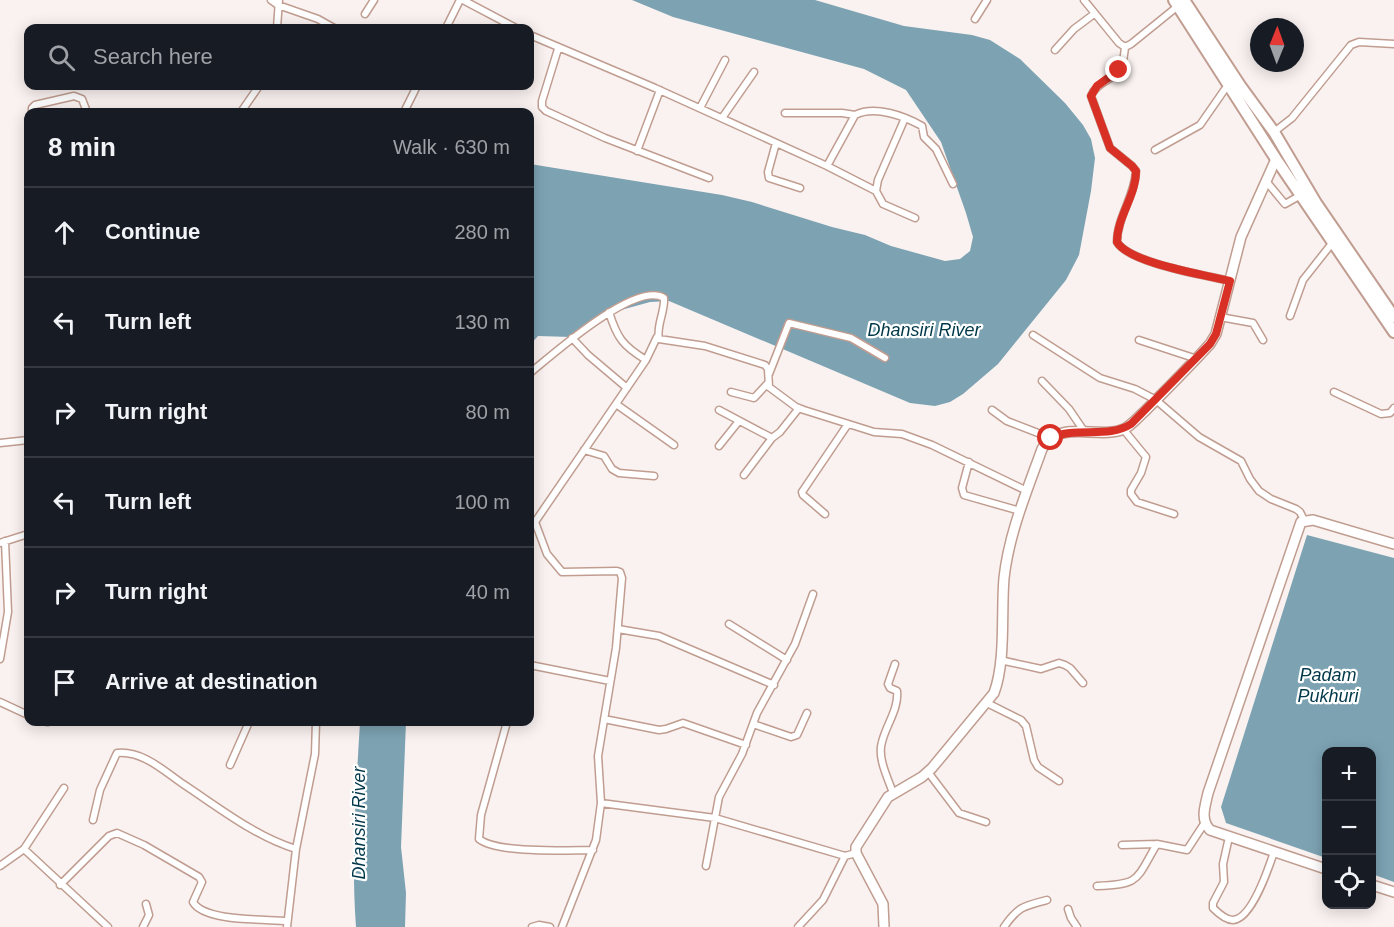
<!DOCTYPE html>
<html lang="en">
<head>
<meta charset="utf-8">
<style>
  body { margin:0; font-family:Helvetica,sans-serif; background:#242831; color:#f1f3f6 }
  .controls { position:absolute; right:18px; bottom:18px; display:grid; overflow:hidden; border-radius:12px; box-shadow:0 3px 15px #0003 }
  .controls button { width:54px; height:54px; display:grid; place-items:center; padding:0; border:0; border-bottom:2px solid #363941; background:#171b24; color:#f1f3f6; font:30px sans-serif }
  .compass { position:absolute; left:1250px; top:18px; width:54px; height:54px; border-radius:50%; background:#171b24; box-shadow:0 3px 15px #0003; rotate:1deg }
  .stop { position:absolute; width:18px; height:18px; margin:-14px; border:4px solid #d93025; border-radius:50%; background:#fff }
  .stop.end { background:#d93025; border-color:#fff; box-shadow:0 2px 6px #0008 }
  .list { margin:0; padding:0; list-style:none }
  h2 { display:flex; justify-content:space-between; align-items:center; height:78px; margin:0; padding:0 24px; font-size:26px }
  h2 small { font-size:20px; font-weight:400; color:#9ea1a6 }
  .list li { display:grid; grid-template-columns:39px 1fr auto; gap:18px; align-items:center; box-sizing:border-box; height:90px; padding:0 24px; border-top:2px solid #363941 }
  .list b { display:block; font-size:22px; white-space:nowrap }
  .list em { font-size:20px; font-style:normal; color:#9ea1a6 }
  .icon { flex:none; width:33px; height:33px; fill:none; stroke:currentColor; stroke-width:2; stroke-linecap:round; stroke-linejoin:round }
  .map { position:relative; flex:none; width:1394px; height:927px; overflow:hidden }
  .search { position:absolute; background:#171b24; box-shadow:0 3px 15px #0003; left:24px; top:24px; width:510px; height:66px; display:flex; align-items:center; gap:15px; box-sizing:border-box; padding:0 21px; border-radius:12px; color:#9ea1a6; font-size:22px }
  .panel { position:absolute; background:#171b24; box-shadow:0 3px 15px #0003; left:24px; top:108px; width:510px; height:618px; border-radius:12px }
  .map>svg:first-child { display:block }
</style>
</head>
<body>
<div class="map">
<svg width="1394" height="927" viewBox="0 0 1394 927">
  <rect width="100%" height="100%" fill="#faf2f0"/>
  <path fill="#7da3b3" d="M632 0H815L904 26 972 35 990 40 1020 59 1065 103 1083 125 1091 139 1095 158 1091 191 1079 255 1066 280 998 364 963 394 950 402 935 406 910 403 669 301 650 302 621 310 581 329 571 337 538 336 530 345V164L722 195 752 202 832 227 865 235 891 246 945 261 960 259 970 251 973 237 966 213 941 142 906 90 864 69 673 17Z
    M1307 535 1394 558V882L1372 874V752H1326V858L1226 823 1221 807Z
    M360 722H406L401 847 406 893 405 927H356C351 859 356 790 360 722Z"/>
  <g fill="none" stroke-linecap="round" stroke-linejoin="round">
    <defs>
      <path id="street" d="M271 0 278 5 318 19 334 28
        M463 0 516 28
        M1084 0 1119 43 1125 47 1131 44 1178 6
        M365 14 374 0
        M975 19 987 0
        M277 28 279 0
        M446 28 460 0
        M530 35 655 88 827 166 876 191
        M1125 47C1124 54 1124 64 1119 70 1111 81 1096 83 1091 96L1110 148 1132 166 1136 171C1135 196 1117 217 1117 242 1129 263 1205 275 1230 281
        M558 49 542 101V107L546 111 605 138 709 178
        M1055 50 1074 29 1094 14
        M700 108 725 60
        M32 112V108L35 105 74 96 82 99 87 112
        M241 112 259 86
        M404 112 417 86
        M785 113H842L855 115
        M722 118 754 72
        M905 118 878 180 876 191 883 204 915 218
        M1274 132 1292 118 1351 45 1359 42 1394 44
        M776 143 768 172 769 178 800 188
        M1155 150 1200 125 1225 89 1229 85
        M637 151 660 90
        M827 166 855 115C875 105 904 116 922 126L924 137 936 149 953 184
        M1266 181 1285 204 1301 195
        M609 312C617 338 623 346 646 360
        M1290 316 1303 280 1333 242
        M1220 317 1253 323 1263 340
        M1033 335 1100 378 1135 389 1156 400 1199 437 1241 461 1250 479 1259 491 1271 499 1296 509 1300 512 1304 520
        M572 338 588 355 627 388
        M1139 340 1197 359
        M530 373C552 355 636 280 664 298 665 312 656 326 659 339L705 346 765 365 768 369 769 387 796 407 804 410 874 432 902 434 932 445 1027 491
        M769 374 789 323 851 338 885 358
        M1042 381 1069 409 1084 431
        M731 392 754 398 768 383
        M1334 392 1381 414 1390 413 1394 408
        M616 404 674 445
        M719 410 772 438 780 432 799 408
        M992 410 1007 421 1051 438
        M1123 429 1146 457 1141 473 1131 490V494L1137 502 1174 514
        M0 443 28 440
        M719 446 739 421
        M584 450 604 456 612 469 619 473 654 476
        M969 462 962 488 964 495 1020 511
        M744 475 772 438
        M825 514 803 495 802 492 848 424
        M0 543 28 534
        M729 624 787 660
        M618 629 659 636 774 685
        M0 659 8 612 5 541
        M1000 660 1041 669 1059 663 1065 665 1070 668 1083 683
        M530 665 610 681
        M0 702 28 715
        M987 703 1021 720 1026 726 1034 760 1038 767 1059 781
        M604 719 659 730 666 729 683 723 746 745
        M47 722H48
        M507 722 481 815 479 839C498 854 568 850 593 850
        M753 724 791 737 797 735 807 713
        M230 765 249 722
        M928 772 959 813 986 822
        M893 793C888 778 877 758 882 742 886 725 899 709 897 691L890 688 888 684 895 664
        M601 803 715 818 845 856
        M93 820 100 790 116 755 117 753C142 750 164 771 183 784 218 807 256 837 296 849
        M1229 837 1223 864 1224 882 1213 903V908C1217 912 1226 920 1233 920 1252 919 1269 867 1274 852
        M1122 845 1157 844 1187 850 1204 824
        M24 849 108 927
        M0 866 24 849 64 788
        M706 866 719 797 742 754 757 713 795 644 813 594
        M60 885 109 836 117 833 144 845 199 877 202 882 193 902C204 922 266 919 287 921
        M1097 886C1141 884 1135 881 1157 844
        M1068 909 1071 918 1077 927
        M143 927 149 915 146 904
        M287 927 296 849 315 754 316 722
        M532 927 539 925 550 927
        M562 927 596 840 601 803 598 756 616 648 622 578 620 572 617 571 562 572 547 554 535 522 646 360 657 337
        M798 927 823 900 845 856 856 853
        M1004 927C1018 907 1023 906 1047 900"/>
      <path id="secondary" d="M1326 869 1210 830C1200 819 1205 807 1208 793L1301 522 1313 520 1394 544
        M1372 885 1394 892
        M884 927 883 904 856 853V847L888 797 922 777 932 768 994 693C1006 661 1001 612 1004 578 1009 533 1027 491 1042 449 1059 418 1099 440 1124 429 1132 425 1138 417 1145 411 1167 389 1189 367 1210 344L1216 334 1241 237 1276 159"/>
      <path id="primary" d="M1174 0 1276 159 1394 332
        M1184 0 1241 87 1274 132 1316 203 1394 317"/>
    </defs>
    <use href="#street" stroke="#c09d90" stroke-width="9"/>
    <use href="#secondary" stroke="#c09d90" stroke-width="12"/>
    <use href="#primary" stroke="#c09d90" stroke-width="14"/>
    <use href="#street" stroke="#fff" stroke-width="6"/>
    <use href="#secondary" stroke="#fff" stroke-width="9"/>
    <use href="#primary" stroke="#fff" stroke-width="10"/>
  </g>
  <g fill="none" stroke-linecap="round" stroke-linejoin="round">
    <path stroke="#d93025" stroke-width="8" d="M1051 438C1076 426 1108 439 1131 424L1210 344 1216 334 1230 281C1205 275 1129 263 1117 242 1117 217 1136 196 1136 171L1132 166 1110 148 1091 96 1097 86 1119 70"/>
  </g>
  <g text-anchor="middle" stroke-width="4.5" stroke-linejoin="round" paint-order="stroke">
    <g font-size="18" font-style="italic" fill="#00384a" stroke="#fff">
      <text x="924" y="336">Dhansiri River</text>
      <text x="1328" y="681">Padam<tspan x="1328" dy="21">Pukhuri</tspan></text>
      <text transform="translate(359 823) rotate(-90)" y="6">Dhansiri River</text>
    </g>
  </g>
</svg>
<div class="controls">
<button>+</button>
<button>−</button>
<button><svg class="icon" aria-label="locate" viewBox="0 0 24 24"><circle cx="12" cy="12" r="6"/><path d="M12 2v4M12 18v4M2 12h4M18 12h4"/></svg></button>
</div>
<svg class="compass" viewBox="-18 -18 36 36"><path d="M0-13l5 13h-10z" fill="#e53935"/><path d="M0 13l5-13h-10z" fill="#9ea1a6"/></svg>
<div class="stop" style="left:1051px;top:438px"></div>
<div class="stop end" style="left:1119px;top:70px"></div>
<div class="search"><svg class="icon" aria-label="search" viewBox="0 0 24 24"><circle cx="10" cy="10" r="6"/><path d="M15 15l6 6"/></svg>Search here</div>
<section class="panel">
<h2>8 min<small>Walk · 630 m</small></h2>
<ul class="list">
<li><svg class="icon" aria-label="ahead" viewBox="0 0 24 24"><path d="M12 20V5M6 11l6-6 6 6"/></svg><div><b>Continue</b></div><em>280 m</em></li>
<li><svg class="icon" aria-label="left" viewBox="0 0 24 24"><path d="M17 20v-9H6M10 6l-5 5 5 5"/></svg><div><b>Turn left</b></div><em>130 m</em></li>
<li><svg class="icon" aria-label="right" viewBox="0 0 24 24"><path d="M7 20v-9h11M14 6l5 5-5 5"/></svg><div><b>Turn right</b></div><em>80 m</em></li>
<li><svg class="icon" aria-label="left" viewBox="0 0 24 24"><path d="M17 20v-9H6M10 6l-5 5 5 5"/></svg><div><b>Turn left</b></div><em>100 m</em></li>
<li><svg class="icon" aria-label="right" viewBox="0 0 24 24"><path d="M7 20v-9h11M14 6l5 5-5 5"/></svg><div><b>Turn right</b></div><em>40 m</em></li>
<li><svg class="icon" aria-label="arrive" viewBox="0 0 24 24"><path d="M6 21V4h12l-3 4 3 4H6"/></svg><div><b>Arrive at destination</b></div></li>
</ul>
</section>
</div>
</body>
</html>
